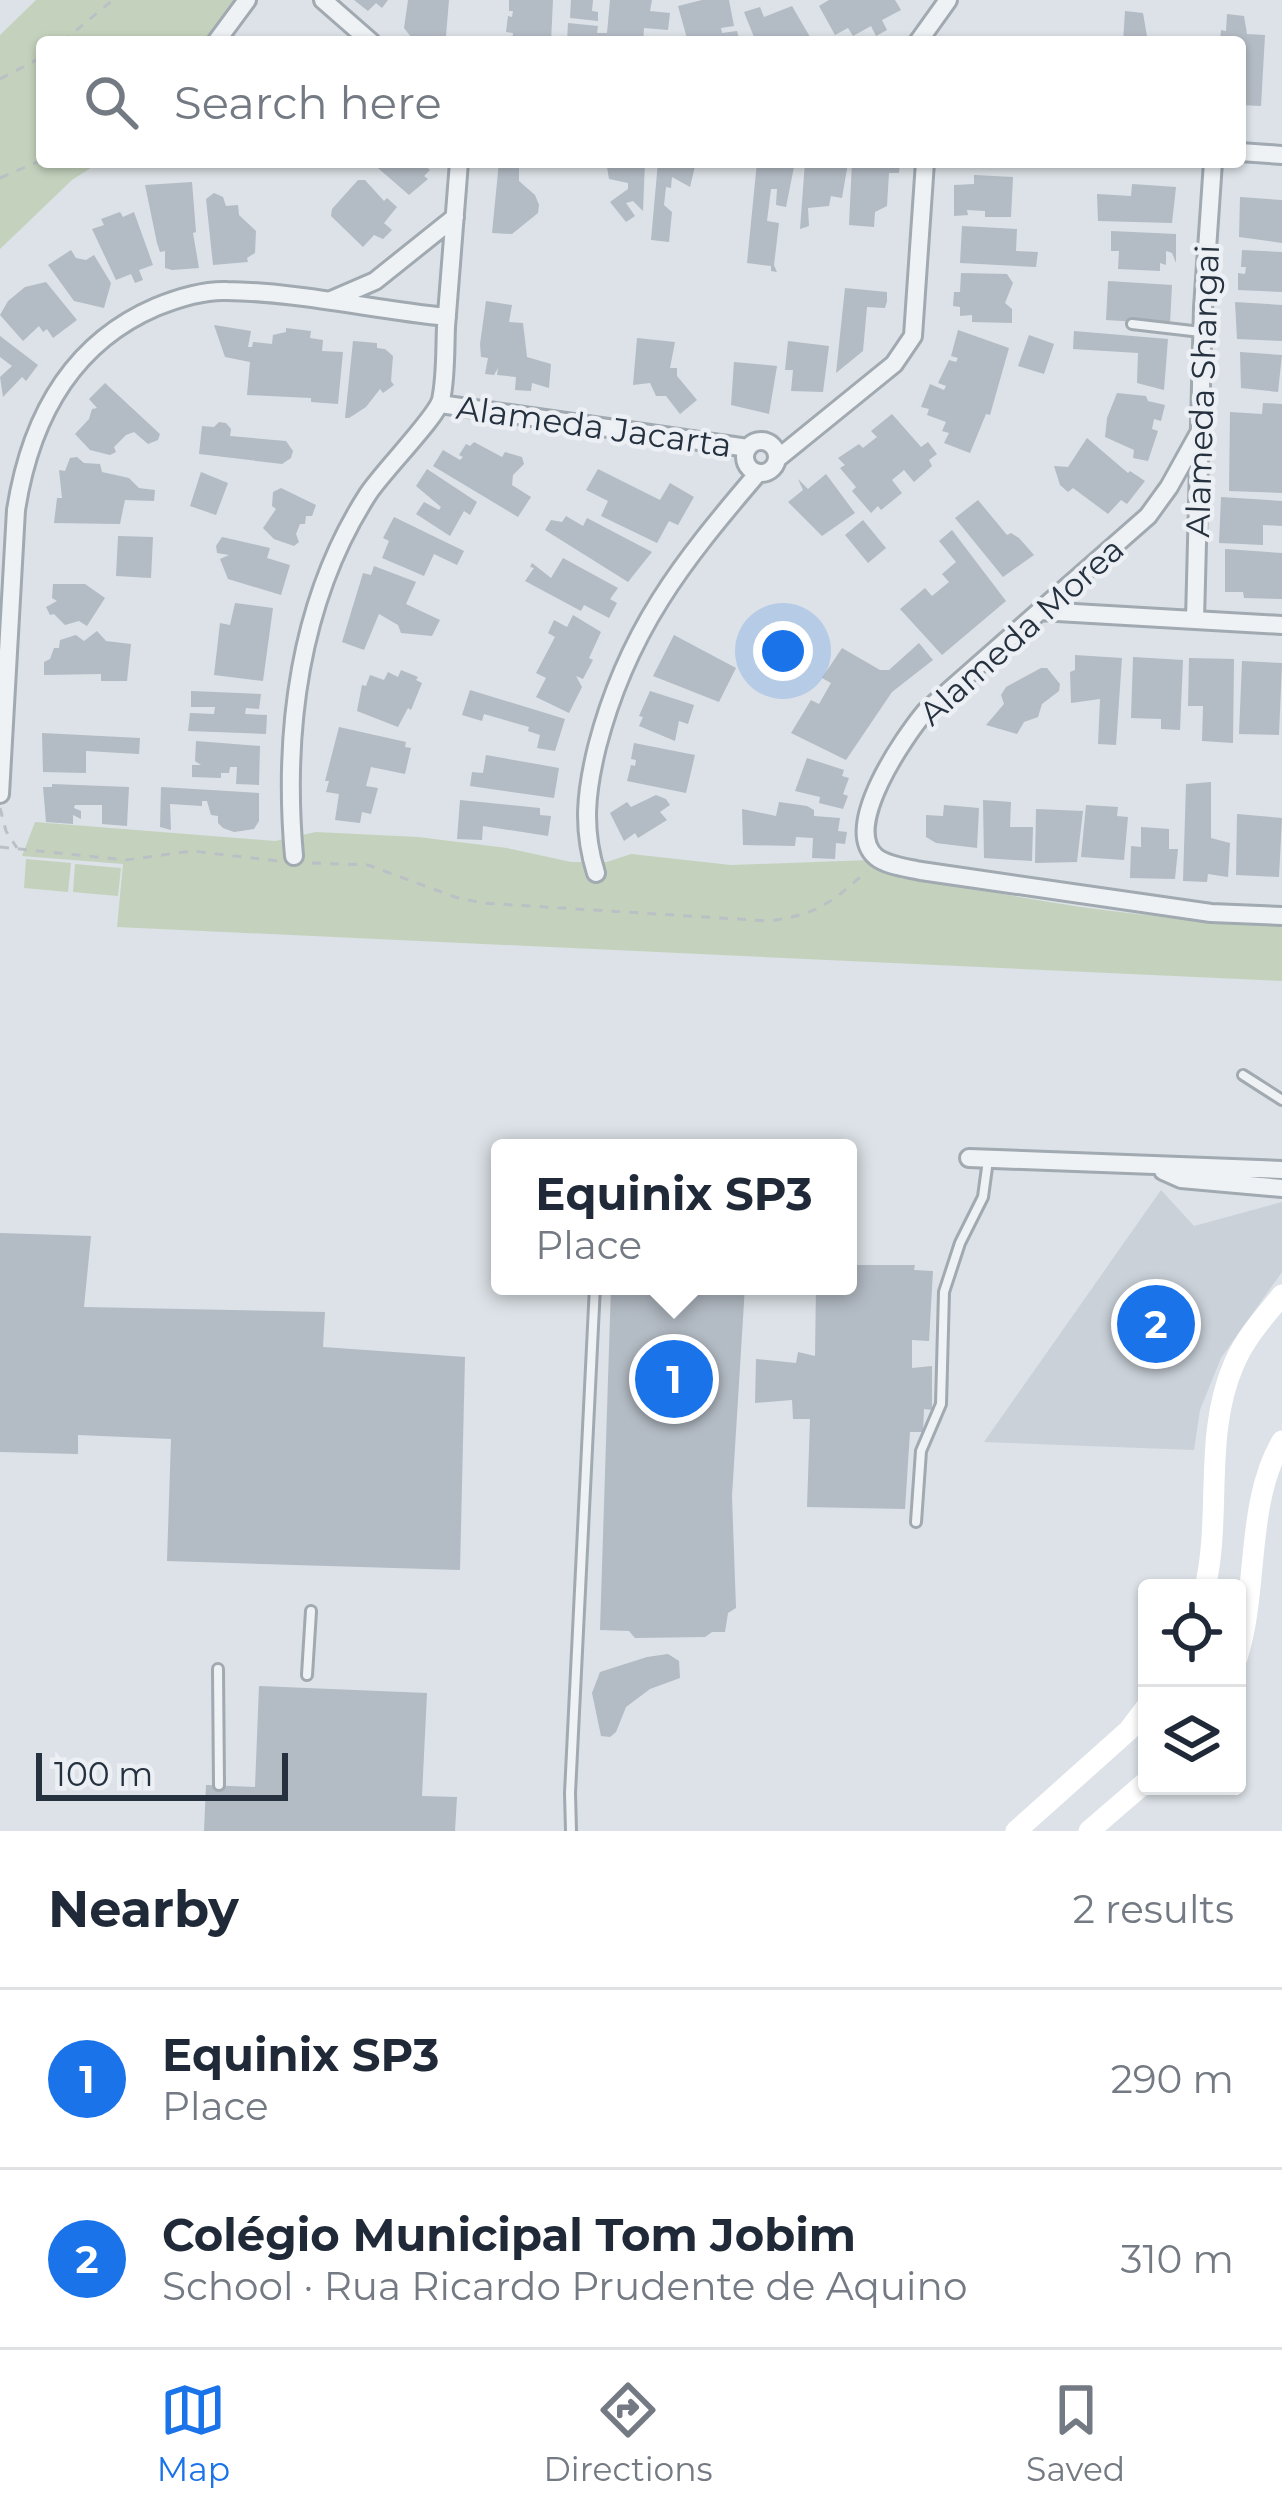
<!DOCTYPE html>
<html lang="en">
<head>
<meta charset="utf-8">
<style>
  body { margin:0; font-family:Montserrat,sans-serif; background:#f2f2f3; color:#1f2937 }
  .controls { position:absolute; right:36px; bottom:36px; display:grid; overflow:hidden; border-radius:12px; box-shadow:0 3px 9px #0004 }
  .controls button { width:108px; height:108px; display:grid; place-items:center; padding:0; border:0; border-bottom:3px solid #e0e1e3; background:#fff; color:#1f2937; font:60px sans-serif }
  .scale { position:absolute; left:36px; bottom:30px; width:252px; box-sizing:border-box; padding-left:12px; border:6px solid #25313e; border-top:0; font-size:33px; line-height:42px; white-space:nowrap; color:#25313e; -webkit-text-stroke:9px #ecf0f5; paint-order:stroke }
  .you { position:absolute; left:783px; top:651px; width:42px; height:42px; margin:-30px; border:9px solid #fff; border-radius:50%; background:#1a73e8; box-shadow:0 0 0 18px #1a73e833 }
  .badge { display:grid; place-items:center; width:78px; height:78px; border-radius:50%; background:#1a73e8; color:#fff; font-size:39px; font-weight:700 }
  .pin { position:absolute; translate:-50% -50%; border:6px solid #fff; box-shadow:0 3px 12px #0006 }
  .popup { position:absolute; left:491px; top:1139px; width:366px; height:156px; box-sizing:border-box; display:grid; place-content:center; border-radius:12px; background:#fff; filter:drop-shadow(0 3px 9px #0005); font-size:39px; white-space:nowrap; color:#747a83 }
  .popup b { font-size:45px; color:#1f2937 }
  .popup::after { content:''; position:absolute; left:50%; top:100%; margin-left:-24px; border:24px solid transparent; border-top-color:#fff }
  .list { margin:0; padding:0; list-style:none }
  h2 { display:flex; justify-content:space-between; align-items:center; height:156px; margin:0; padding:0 48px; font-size:51px }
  h2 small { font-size:39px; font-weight:400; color:#747a83 }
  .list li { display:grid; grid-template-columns:78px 1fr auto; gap:36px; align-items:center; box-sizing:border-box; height:180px; padding:0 48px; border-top:3px solid #e0e1e3 }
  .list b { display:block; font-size:45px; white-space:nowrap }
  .list p { margin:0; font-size:39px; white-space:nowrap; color:#747a83 }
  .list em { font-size:39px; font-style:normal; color:#747a83 }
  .icon { flex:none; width:66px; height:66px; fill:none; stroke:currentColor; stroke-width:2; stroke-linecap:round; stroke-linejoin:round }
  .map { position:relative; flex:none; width:1282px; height:1831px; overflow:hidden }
  .search { position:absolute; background:#fff; box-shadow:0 3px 9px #0004; left:36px; right:36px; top:36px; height:132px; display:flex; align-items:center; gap:30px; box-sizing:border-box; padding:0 42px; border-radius:12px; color:#747a83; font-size:45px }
  .sheet { height:516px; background:#fff }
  nav { display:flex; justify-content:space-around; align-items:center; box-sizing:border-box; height:168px; border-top:3px solid #e0e1e3; background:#fff; font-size:33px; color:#747a83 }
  nav a { display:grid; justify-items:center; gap:6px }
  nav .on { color:#1a73e8 }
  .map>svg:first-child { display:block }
</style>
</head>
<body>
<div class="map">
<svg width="1282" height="1831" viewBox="0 0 1282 1831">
  <rect width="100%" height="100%" fill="#dce2e7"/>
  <path fill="#cad1d9" d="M1161 1190 1194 1226 1282 1202V1272L1221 1358 1200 1410 1194 1450 984 1442Z"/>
  <path fill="#c4d2bd" d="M36 0H239L203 42H42V162H100L72 180 0 249V35Z
    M35 822 275 841 316 832 418 837 507 848 571 862H607L631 854 731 865 869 860 879 868C1010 899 1146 921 1282 924V981L117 927 123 864 22 856Z
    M26 859 71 863 68 892 24 888Z
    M75 864 121 868 118 896 73 892Z"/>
  <path fill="#b3bbc4" d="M354 0H388L382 8 376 3 368 11Z
    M408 0H449L446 36 439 42 411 37 404 28Z
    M509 0H553L551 42H512L513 33 506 32 508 16 512 17 513 11H509Z
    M571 0H593L592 11 598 12V21L570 18Z
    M610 0H652L650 11 670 13 668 30 644 28 643 42H567L568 23 598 26 597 33H607Z
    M702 0H729L734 26 721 28 722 33 737 31 740 42H688L678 6Z
    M829 0H895L901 10 882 20 887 30 876 36 871 26 853 36 848 28 835 35 819 6Z
    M792 6 813 42H756L744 12 760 7 764 17Z
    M1125 11 1143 13 1148 42H1123Z
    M1227 14 1244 16 1247 34 1265 35 1261 106 1240 105V42H1220L1221 30 1226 31Z
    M371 162H427L424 165 430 170 424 176 428 179 409 195Z
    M499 162H519V181L535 195 539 205 538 213 512 234 492 233Z
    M606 162H645L643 211 633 201 626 203 635 216 626 222 610 202 628 189V183L609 179Z
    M658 162H696L690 187 672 177 671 188 666 187 664 205 672 212 669 242 651 240Z
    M757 162H795L786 207 776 205 777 189H771L767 221 779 223 774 265 777 272 771 271V266L747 263Z
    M805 162 848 163 842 198 831 196 829 206 808 208 809 226 800 229Z
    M852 162H900L899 173H889L887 206 875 212 874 227 849 225Z
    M974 175 1013 177 1011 217H985V211L967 210 968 215 954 216V185L974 184Z
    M358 180H365L384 201 387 198 397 207 384 223 392 230 383 239 374 235 363 247 331 216 332 209Z
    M192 182 196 232 193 233 199 268 172 270 165 268V251L160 252 157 243 145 185Z
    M1132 184 1176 187 1172 223 1098 221 1097 194 1131 196Z
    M214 193 223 197 226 206 238 205 239 215 256 231 255 253 247 258 248 262 213 265 206 199Z
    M1240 197 1282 200V243L1239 237Z
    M120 212 123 217 134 212 153 265 139 270 143 280 135 283 131 274 116 280 92 229 104 225 101 219Z
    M962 226 1017 229 1016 251 1038 252 1036 267 960 263Z
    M1111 231 1176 234V263L1172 253 1166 251V265L1160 263V271L1118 269 1119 251H1111Z
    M71 250 76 258 86 260 94 255 111 283 104 308 74 301 48 265Z
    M1242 250 1282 252V292L1238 290V273L1245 274 1246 267H1241Z
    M961 273 1007 274 1013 283 1005 303 1012 309V323L972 322V315L960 316V307L953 306 954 292H960Z
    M1108 281 1172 285 1170 324 1106 320Z
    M46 282 77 320 53 338 47 329 43 332 39 326 23 341 0 315 8 301 25 287Z
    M845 288 887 292V301L885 308 867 307 863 351 836 373Z
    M486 301 512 305 509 322 523 323 527 357 551 364 549 388 532 383 531 391 515 390 516 377 497 375 498 368 494 375 485 374 488 358 481 357 480 344Z
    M1235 302 1282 305V341L1237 339Z
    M214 325 251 331 248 347H252L253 342 272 344 273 335 286 332V328L311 331 310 338 323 340 322 351 343 352 338 404 311 402V398L247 395 250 362 225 357Z
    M958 330 1009 348 990 415 986 414 970 453 944 443 949 433 942 431 946 422 927 415 929 409 921 407 930 384 944 390 946 386 938 383 949 360 956 362 958 358 951 356Z
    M1074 331 1168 339 1164 390 1137 383 1138 353 1073 349Z
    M1029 335 1054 344 1044 374 1018 366Z
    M0 336 38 365 26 381 22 377 3 397 0 377 12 366 0 357Z
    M637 338 675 342 670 368H677V376L697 400 680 414 666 396H656L650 383 633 385Z
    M353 341 377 343V348L385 349 393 356 391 381 394 385 383 393 380 389 366 407 349 418H345Z
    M788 341 829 346 823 392 791 391 793 370H785Z
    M1240 352 1282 355 1278 392 1241 388Z
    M734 362 777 366 769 414 731 405Z
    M105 383 160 434 158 440 148 444 134 432 126 435 114 447 116 452 110 455 90 450 75 434 89 419 92 409 97 408 89 399Z
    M1117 393 1146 396 1148 401 1165 405 1161 421 1154 419 1152 429 1158 431 1148 461 1133 458 1134 450 1105 437 1107 418Z
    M1263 403 1282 404V493L1229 491 1230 412 1262 414Z
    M892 414 921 447 928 442 937 454 929 460 932 466 914 482 904 470 892 480 902 493 881 510 878 506 871 513 852 491 856 487 840 468 845 465 838 458 859 444 863 448 877 437 871 431Z
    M219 422 226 423 231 429 230 436 286 441 293 451 291 458 282 464 199 454 202 426 214 427Z
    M1087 438 1128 473 1130 471 1145 481 1127 504 1121 500 1108 514 1073 488 1068 492 1060 485 1054 466 1068 467Z
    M474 442 502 457 505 452 522 457 524 464 513 475 512 485 531 497 518 517 433 466 443 450 460 460 463 457 459 455 466 444 470 446Z
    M77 457 84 463 100 464 102 472 129 478 139 488 155 490 154 501 125 500 120 524 54 523 57 498H62L59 470 65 471 70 458Z
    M427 469 477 502 470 515 464 511 450 536 416 514 424 502 439 510 441 507 416 486Z
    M598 469 660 500 670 483 694 497 678 525 669 521 657 543 601 516 608 501 586 490Z
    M201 472 228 483 216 515 190 506Z
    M826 474 855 513 822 536 788 502 803 490 798 479 808 489Z
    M281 488 316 505 312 516H306L305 524H300L296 534 299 542 294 546 274 539 263 528 276 509 272 506 273 492Z
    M1221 497 1282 501V526L1263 525V545L1219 543Z
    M978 500 1007 535 1011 533 1019 538 1034 555 1003 577 955 518Z
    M566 516 583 526 587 518 652 552 628 582 545 530 551 520 562 522Z
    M394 517 464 551 457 565 434 554 424 576 382 558 389 541 383 538Z
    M863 520 886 548 868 563 845 535Z
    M952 530 1006 601 942 655 900 609 925 588 932 596 949 582 942 574 956 562 939 541Z
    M118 536 153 537 151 578 116 576Z
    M222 537 270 548 267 558 290 565 281 595 228 579 220 559 229 555 217 553 216 546Z
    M1225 549 1282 553V599L1244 598 1243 592H1225Z
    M563 558 618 588 610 599 617 603 609 618 584 605 581 611 525 581 534 568 530 567 532 563 551 578Z
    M374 566 416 582 406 604 440 620 432 636 401 633 398 625 379 614 364 650 342 642 363 573 371 575Z
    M53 584H85L105 598 87 626 79 621 65 625 54 614 50 615 46 607 57 601 52 598Z
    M235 603 273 608 263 681 214 675 220 623 230 625Z
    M573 615 601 632 589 658 593 660 583 679 576 676 582 687 569 713 536 697 546 678 536 673 555 637 548 633 554 620 567 627Z
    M97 631 106 641 131 644 127 681H101V674L44 675V662L50 659 54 648H59L60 640 76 635 84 641Z
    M674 635 736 668 719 702 653 676Z
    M919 643 933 660 892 692 846 760 791 733 811 700 819 704 831 683 822 678 842 648 880 670H889Z
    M1075 655 1122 658 1116 745 1098 744 1100 699 1071 703 1070 672 1075 670Z
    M1133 657 1183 660 1180 730 1161 729V719L1131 718Z
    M1189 658 1234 659 1233 743 1202 741 1203 706H1188Z
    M1242 661 1282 663 1279 735 1239 734Z
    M1041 668H1047L1060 684 1059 691 1042 704 1038 717 1024 722 1017 734 986 725 1004 704 1001 695 1006 687Z
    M401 670 418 677 416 680 422 683 411 710 408 708 398 727 357 711 362 685 366 686 370 675 384 680 388 672 398 677Z
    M470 690 565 719 555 751 537 748 540 735 528 731 529 727 484 714 482 721 462 715Z
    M191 691 261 694 259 709 246 708 245 714 267 715 266 734 188 731 190 713 214 714 215 707H191Z
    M650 691 694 705 688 724 679 721 675 741 639 726 643 717 639 716Z
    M339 727 406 742 405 747 411 748 405 774 371 767 366 786 378 788 371 814 362 812 360 823 335 820 339 794 326 792 329 781H325Z
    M42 733 140 738 139 754 86 751V773L43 772Z
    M196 741 260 746 259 785 236 784 237 767H230L229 773H221V778L192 777V765H201L195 761Z
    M634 743 695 755 686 793 627 781 631 765 635 766 636 760 631 759Z
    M486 755 559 768 554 798 470 786 472 772 483 773Z
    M807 758 844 770 842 776 849 778 843 794 848 796 843 809 819 803 820 797 795 791Z
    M1211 782V838L1230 843 1228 877 1208 874 1207 882 1183 881 1186 784Z
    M52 784 129 787 127 826 102 824V805H75L74 808 81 811V819L73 815V824L46 822 43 787H52Z
    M161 787 259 793V821L254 829 234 832 223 828 218 823V816L211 815 207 801H202V806L170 804 171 830 160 827Z
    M656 795 666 799 670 805 660 812 667 820 638 838 635 833 624 841 610 813 627 802 631 807Z
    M460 800 540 808V815L551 816 548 836 483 826 482 840 457 839Z
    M983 800 1011 802 1010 827H1033L1032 861 984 858Z
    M779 802 807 806 814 810V816L840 818 838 831 847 832 845 844 836 843 835 859 812 858 813 838 796 837 795 846 743 845 742 809 776 816Z
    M944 805 979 808 977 848 936 843 926 837V815L943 816Z
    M1086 805 1118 807 1117 816 1128 817 1124 860 1081 857Z
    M1036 809 1083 811 1077 862 1035 863Z
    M1237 814 1282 818 1279 877 1236 875Z
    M1141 827 1169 829V849H1178L1175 879 1130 878 1131 846 1141 847Z
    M0 1233 91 1236 84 1307 325 1312 323 1347 465 1357 460 1570 167 1561 171 1439 78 1435V1454L0 1452Z
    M848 1265H915L914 1270 933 1271 929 1341 912 1340V1368L932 1366V1410L924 1409 923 1432H910L905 1509 807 1507 810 1419H793L792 1400 755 1403 756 1359 796 1363 798 1352 815 1356 816 1286H848Z
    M611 1286H745L732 1496 736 1608 728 1613 725 1632H712L705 1637 635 1638 629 1631 600 1630Z
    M668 1654 679 1661 680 1678 650 1689 626 1707 616 1732 610 1737 601 1736 592 1693 600 1672 647 1657Z
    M259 1686 427 1693 422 1796 457 1797 455 1831H204L206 1785 255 1787Z"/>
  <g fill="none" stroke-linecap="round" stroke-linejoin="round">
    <defs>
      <path id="lane" d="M1132 324 1201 332
        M1243 1075 1282 1100
        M916 1522 921 1451 941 1404 944 1292 960 1243 983 1197 988 1160
        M218 1669 219 1785
        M307 1675 311 1611
        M571 1831 570 1793 595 1286"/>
      <path id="street" d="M323 0 371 42
        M216 42 247 0
        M918 42 948 0
        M1240 152 1282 155
        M331 300 375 281 455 217
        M440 404 748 448
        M1199 433 1169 487 1148 516 925 712C905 736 841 827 876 857 887 866 908 868 921 871L1211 913 1282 916
        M745 457a16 16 0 1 1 32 0a16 16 0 1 1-32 0Z
        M777 459 894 364 913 336 925 162
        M1040 611 1282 625
        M1195 620 1203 308 1213 162
        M0 794 16 510C30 421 70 344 156 307 178 298 203 290 227 291 300 292 374 310 447 317
        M294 856C283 732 299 601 368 494 383 471 436 418 441 400 446 377 445 350 446 327 450 272 455 217 459 162
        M596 873C582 829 586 792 597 747 627 631 682 562 758 473
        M969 1158 1282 1170
        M1163 1171 1181 1179 1282 1188"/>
    </defs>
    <use href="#lane" stroke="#a1a9b1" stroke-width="14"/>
    <use href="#street" stroke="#a1a9b1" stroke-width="22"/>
    <path stroke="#bac0c5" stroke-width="3" stroke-dasharray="9 9" stroke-linecap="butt" d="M62 42 113 0
      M0 79 42 57
      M0 178 42 160
      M0 808 6 831 17 848
      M0 847 126 860 192 851 278 861
      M312 863 368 865 455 897 482 903 768 921C817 915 831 903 867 871"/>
    <use href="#lane" stroke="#eff2f5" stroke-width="8"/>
    <use href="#street" stroke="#eff2f5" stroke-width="16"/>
    <path stroke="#fff" stroke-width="21" d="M1205 1588C1222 1515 1203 1435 1234 1364 1245 1338 1264 1317 1282 1295
      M1237 1658C1259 1589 1245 1504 1282 1441
      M1016 1831 1129 1730 1147 1706
      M1089 1831 1147 1781"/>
  </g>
  <g text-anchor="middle" stroke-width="9" stroke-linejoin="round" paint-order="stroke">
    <g font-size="33" fill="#25313e" stroke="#ecf0f5">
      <text transform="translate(1202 391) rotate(-88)" y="12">Alameda Shangai</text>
      <text transform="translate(594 426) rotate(8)" y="12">Alameda Jacarta</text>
      <text transform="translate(1021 631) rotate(-42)" y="12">Alameda Morea</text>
    </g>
  </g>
</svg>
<div class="controls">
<button><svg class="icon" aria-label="locate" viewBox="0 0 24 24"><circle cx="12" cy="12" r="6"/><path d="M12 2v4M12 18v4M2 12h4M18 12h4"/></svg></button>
<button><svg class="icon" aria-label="layers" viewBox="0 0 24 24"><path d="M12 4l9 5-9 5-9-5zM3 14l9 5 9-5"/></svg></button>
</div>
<div class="scale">100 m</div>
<div class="you"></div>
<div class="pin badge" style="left:674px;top:1379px">1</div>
<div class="popup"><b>Equinix SP3</b>Place</div>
<div class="pin badge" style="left:1156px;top:1324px">2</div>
<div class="search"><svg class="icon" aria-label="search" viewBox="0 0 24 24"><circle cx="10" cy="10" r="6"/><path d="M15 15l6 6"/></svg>Search here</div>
</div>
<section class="sheet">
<h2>Nearby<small>2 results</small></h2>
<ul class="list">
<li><span class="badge">1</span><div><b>Equinix SP3</b><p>Place</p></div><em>290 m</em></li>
<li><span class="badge">2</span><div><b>Colégio Municipal Tom Jobim</b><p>School · Rua Ricardo Prudente de Aquino</p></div><em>310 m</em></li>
</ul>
</section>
<nav>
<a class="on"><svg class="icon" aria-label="map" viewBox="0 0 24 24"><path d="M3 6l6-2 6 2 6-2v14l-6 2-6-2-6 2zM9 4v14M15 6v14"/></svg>Map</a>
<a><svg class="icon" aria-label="directions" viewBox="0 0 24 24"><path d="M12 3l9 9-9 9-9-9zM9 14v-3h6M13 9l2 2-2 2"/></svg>Directions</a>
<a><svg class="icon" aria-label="saved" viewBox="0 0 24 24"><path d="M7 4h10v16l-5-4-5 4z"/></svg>Saved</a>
</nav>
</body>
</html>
